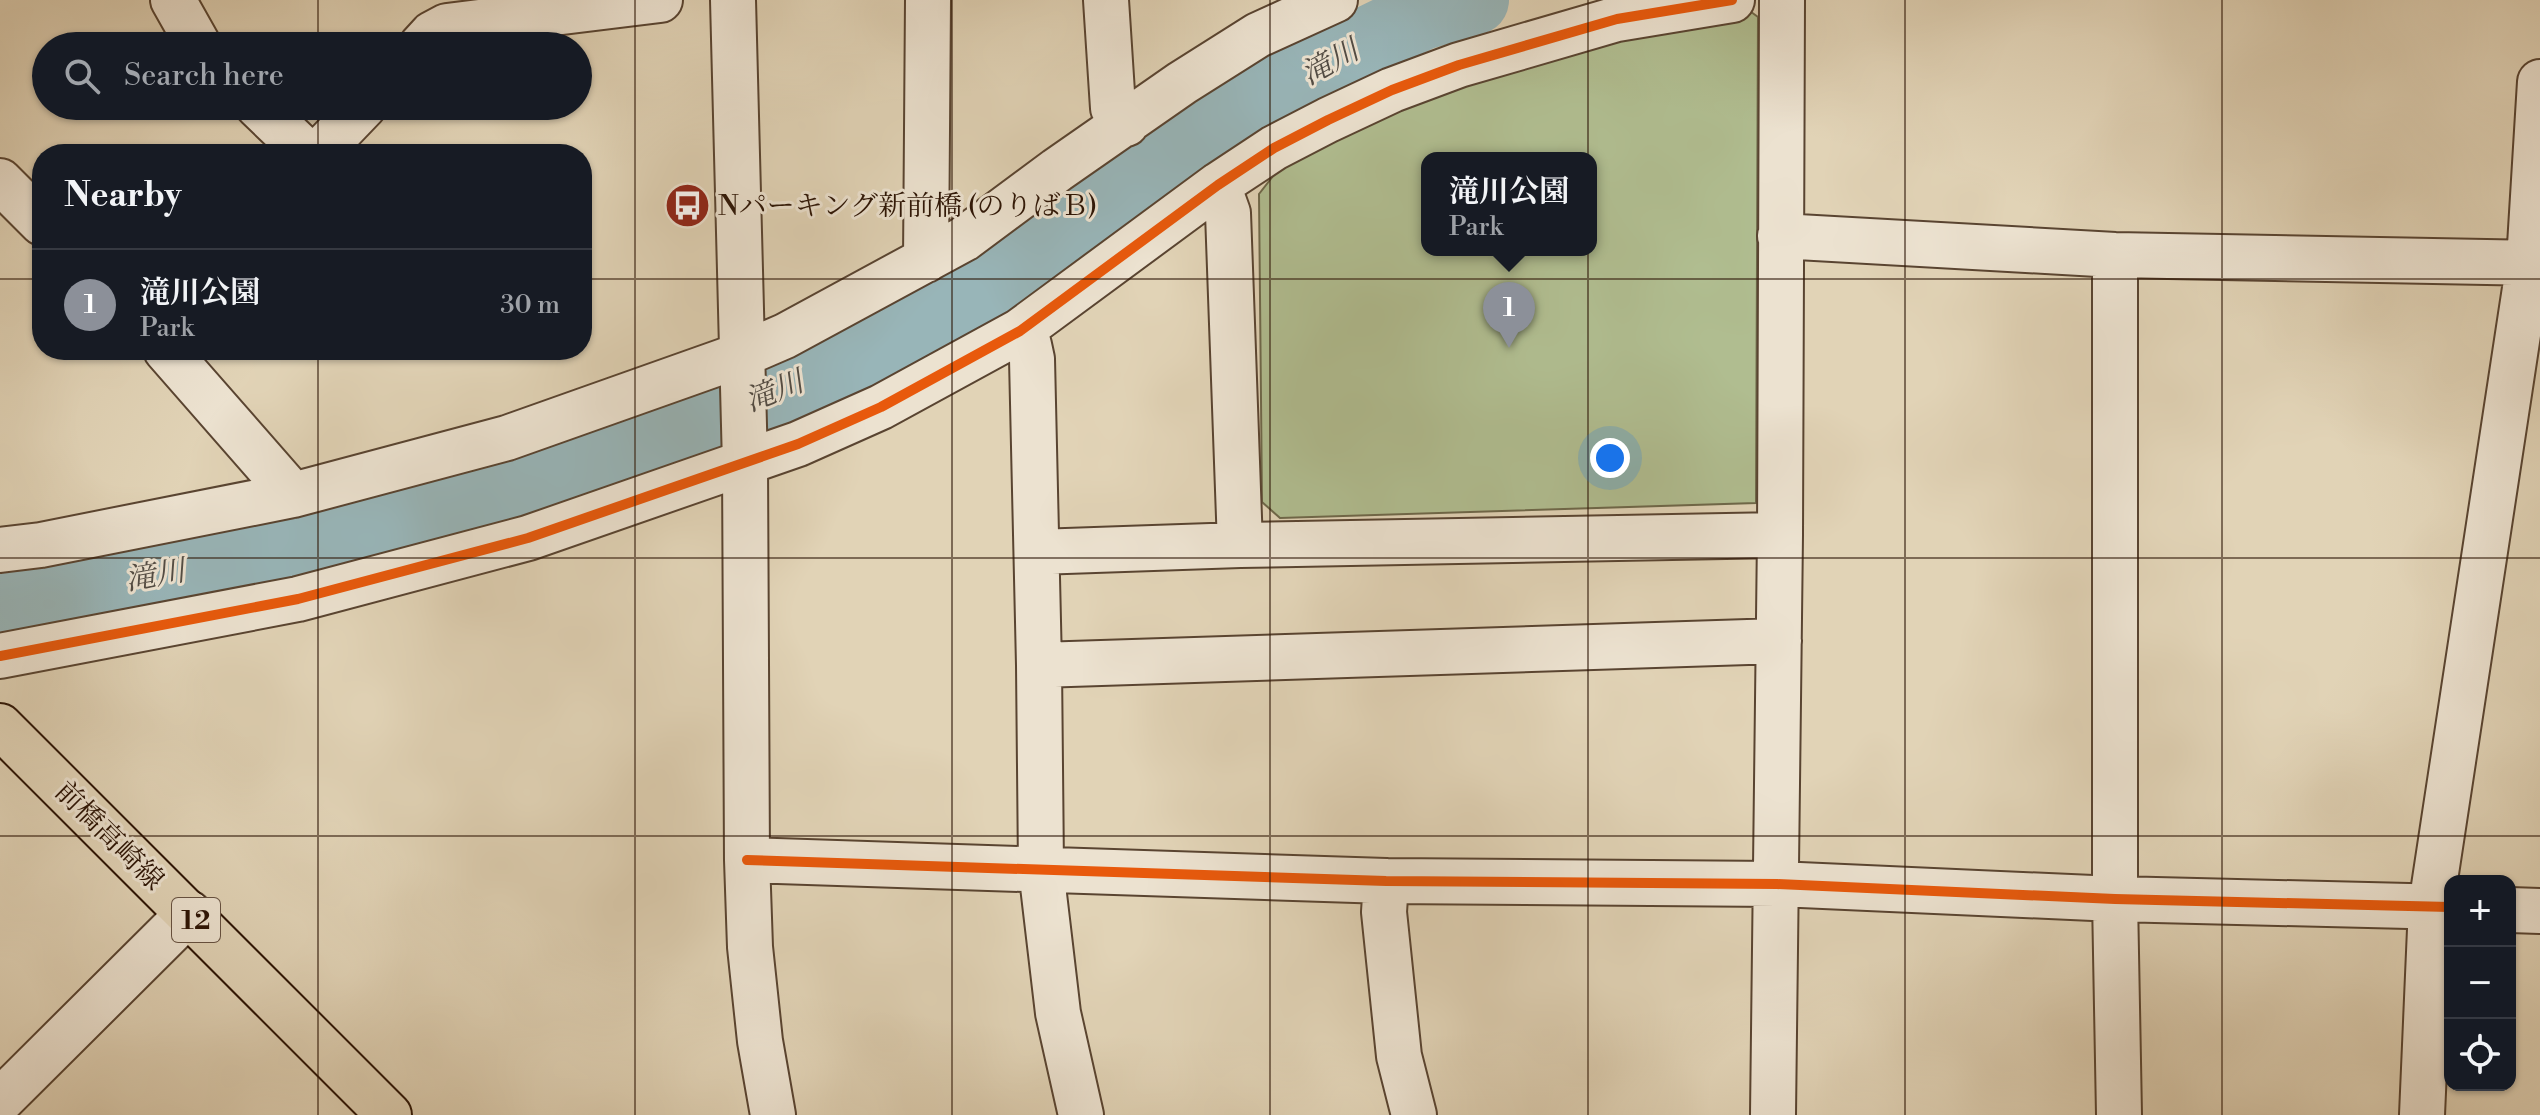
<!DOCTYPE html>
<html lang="en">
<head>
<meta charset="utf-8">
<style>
  body { margin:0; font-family:"Libre Bodoni","Noto Serif JP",serif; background:#242831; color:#f1f3f6 }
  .controls { position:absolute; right:24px; bottom:24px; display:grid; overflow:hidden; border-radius:16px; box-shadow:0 2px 6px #0004 }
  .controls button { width:72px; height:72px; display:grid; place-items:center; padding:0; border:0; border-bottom:2px solid #363941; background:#171b24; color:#f1f3f6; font:40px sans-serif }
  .you { position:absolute; left:1610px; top:458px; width:28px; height:28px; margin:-20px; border:6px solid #fff; border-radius:50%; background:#1a73e8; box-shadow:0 0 0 12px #1a73e833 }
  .badge { display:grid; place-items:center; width:52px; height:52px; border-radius:50%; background:#8c9099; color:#fff; font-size:26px; font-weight:700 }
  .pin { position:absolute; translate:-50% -66px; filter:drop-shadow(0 2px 4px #0008) }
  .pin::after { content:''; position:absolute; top:42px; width:28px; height:24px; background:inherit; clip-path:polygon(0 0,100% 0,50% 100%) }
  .popup { position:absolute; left:1421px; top:152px; width:176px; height:104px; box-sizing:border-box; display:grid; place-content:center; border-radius:16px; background:#171b24; filter:drop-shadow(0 2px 6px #0005); font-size:26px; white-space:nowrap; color:#9ea1a6 }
  .popup b { font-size:30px; color:#f1f3f6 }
  .popup::after { content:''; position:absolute; left:50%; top:100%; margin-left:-16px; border:16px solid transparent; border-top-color:#171b24 }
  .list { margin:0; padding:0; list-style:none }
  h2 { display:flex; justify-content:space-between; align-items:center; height:104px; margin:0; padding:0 32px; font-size:34px }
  h2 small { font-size:26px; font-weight:400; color:#9ea1a6 }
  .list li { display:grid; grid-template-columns:52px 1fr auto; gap:24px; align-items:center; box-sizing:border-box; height:112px; padding:0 32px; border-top:2px solid #363941 }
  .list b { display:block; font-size:30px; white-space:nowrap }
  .list p { margin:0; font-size:26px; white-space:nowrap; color:#9ea1a6 }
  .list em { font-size:26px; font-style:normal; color:#9ea1a6 }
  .icon { flex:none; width:44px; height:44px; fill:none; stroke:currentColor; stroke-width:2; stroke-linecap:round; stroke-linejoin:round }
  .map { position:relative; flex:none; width:2540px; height:1115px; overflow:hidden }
  .search { position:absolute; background:#171b24; box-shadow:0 2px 6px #0004; left:32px; top:32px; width:560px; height:88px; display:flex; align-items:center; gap:20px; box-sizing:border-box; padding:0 28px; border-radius:44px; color:#9ea1a6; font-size:30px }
  .panel { position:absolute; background:#171b24; box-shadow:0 2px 6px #0004; left:32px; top:144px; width:560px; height:216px; border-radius:32px }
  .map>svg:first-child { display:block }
</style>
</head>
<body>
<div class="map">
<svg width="2540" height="1115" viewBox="0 0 2540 1115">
  <rect width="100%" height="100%" fill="#e1d3b6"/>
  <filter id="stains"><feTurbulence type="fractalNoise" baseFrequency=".0025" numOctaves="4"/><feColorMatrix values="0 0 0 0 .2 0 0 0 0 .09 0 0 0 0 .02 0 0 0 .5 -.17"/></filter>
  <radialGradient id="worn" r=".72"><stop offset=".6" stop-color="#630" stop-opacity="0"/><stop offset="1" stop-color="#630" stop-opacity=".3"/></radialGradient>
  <path fill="#b0bd90" stroke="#6e684a" stroke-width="2" fill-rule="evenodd" d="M1747 9 1758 17 1756 503 1280 518 1262 502 1259 194 1281 166 1324 131 1518 57ZM1427 158H1591V250H1427Z"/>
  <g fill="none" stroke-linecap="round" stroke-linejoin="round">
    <path stroke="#98b5b8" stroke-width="70" d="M0 599 161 576 455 510 660 438 884 345 1029 263 1106 206 1233 119 1323 63 1422 15 1474 0"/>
    <defs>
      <path id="minor" d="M173 0 199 46
        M733 0 745 464 747 860 750 947 760 1041 773 1115
        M1106 0 1113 108 1126 124
        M421 46 432 34 447 26 660 0
        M258 106 308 154
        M318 154 364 106
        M0 181 42 223
        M1218 185 1228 213 1240 545
        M1780 236 2115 255 2540 263
        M2115 255V899L2119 1115
        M926 260 928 0
        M1020 331 1029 345 1032 359 1039 665 1041 869 1058 1013 1081 1115
        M166 350 293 495
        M0 550 41 545 293 495 507 438 741 355 785 336 964 239 1057 170 1182 83 1258 35 1335 0
        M1037 552 1240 545 1780 535
        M0 656 298 599 528 538 798 444 881 407 1020 331 1218 185 1274 148 1328 120 1392 90 1459 65 1617 19 1732 0
        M1039 665 1779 641
        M747 860 1386 881 1777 884 2115 899 2450 907
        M1386 881 1384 912 1399 1056 1414 1115
        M2510 910 2540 911
        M0 1101 189 913
        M1773 1115 1780 535 1782 0
        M2422 1115 2431 906 2529 262 2540 82"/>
      <path id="major" d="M0 726 389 1115"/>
    </defs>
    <use href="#minor" stroke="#594431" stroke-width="48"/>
    <use href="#major" stroke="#2c1405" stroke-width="48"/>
    <use href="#minor" stroke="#ece2d0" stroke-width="44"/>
    <use href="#major" stroke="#e1d3b6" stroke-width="44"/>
    <defs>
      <path id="cycleway" d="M0 656 298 599 528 538 798 444 881 407 1020 331 1218 185 1274 148 1328 120 1392 90 1459 65 1617 19 1732 0
        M747 860 1386 881 1777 884 2115 899 2450 907"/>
    </defs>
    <use href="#cycleway" stroke="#ece2d0" stroke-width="15"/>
    <use href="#cycleway" stroke="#e8590c" stroke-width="10"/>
  </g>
  <path fill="none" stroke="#2c1405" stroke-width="2" stroke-opacity="0.55" d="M318 0V46M635 0V1115M952 0V1115M1270 0V1115M1588 0V1115M1905 0V1115M2222 0V1115M318 106V154M0 279H42M582 279H2540M318 350V1115M0 558H2540M0 836H2540"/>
  <defs>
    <symbol id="bus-disc" viewBox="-11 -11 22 22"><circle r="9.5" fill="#8f2418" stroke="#ece2d0"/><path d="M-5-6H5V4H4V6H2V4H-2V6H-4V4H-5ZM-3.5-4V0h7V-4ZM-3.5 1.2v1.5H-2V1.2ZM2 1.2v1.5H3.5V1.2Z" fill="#fff"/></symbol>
  </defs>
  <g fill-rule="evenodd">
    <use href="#bus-disc" x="662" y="180" width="51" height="51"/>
  </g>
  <g text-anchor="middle" stroke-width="6" stroke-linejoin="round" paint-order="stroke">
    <rect fill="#ece2d0" stroke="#665242" stroke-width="2" x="172" y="898" width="48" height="44" rx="6"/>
    <g font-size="26" font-weight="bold" fill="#2c1405">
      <text x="196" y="929">12</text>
    </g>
    <g font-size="28" fill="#2c1405" stroke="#ece2d0" text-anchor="start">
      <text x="718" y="215">Nパーキング新前橋 (のりばＢ)</text>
    </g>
    <g font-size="28" fill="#2c1405" stroke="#ece2d0">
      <text transform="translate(110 835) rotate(45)" y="10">前橋高崎線</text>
    </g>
    <g font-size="30" font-style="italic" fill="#524c44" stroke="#ece2d0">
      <text transform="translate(1330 62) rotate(-29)" y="10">滝川</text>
      <text transform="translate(774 391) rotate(-22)" y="10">滝川</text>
      <text transform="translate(155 575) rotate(-10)" y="10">滝川</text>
    </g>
  </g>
  <rect width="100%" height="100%" filter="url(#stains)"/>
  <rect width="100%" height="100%" fill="url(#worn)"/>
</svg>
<div class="controls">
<button>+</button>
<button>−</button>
<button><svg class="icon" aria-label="locate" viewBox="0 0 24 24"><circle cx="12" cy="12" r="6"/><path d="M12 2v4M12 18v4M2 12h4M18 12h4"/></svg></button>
</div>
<div class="you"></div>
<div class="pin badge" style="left:1509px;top:348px">1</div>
<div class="popup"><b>滝川公園</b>Park</div>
<div class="search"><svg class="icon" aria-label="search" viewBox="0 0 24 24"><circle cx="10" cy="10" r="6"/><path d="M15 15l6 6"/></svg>Search here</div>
<section class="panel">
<h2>Nearby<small></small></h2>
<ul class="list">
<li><span class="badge">1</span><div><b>滝川公園</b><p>Park</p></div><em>30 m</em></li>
</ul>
</section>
</div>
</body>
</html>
